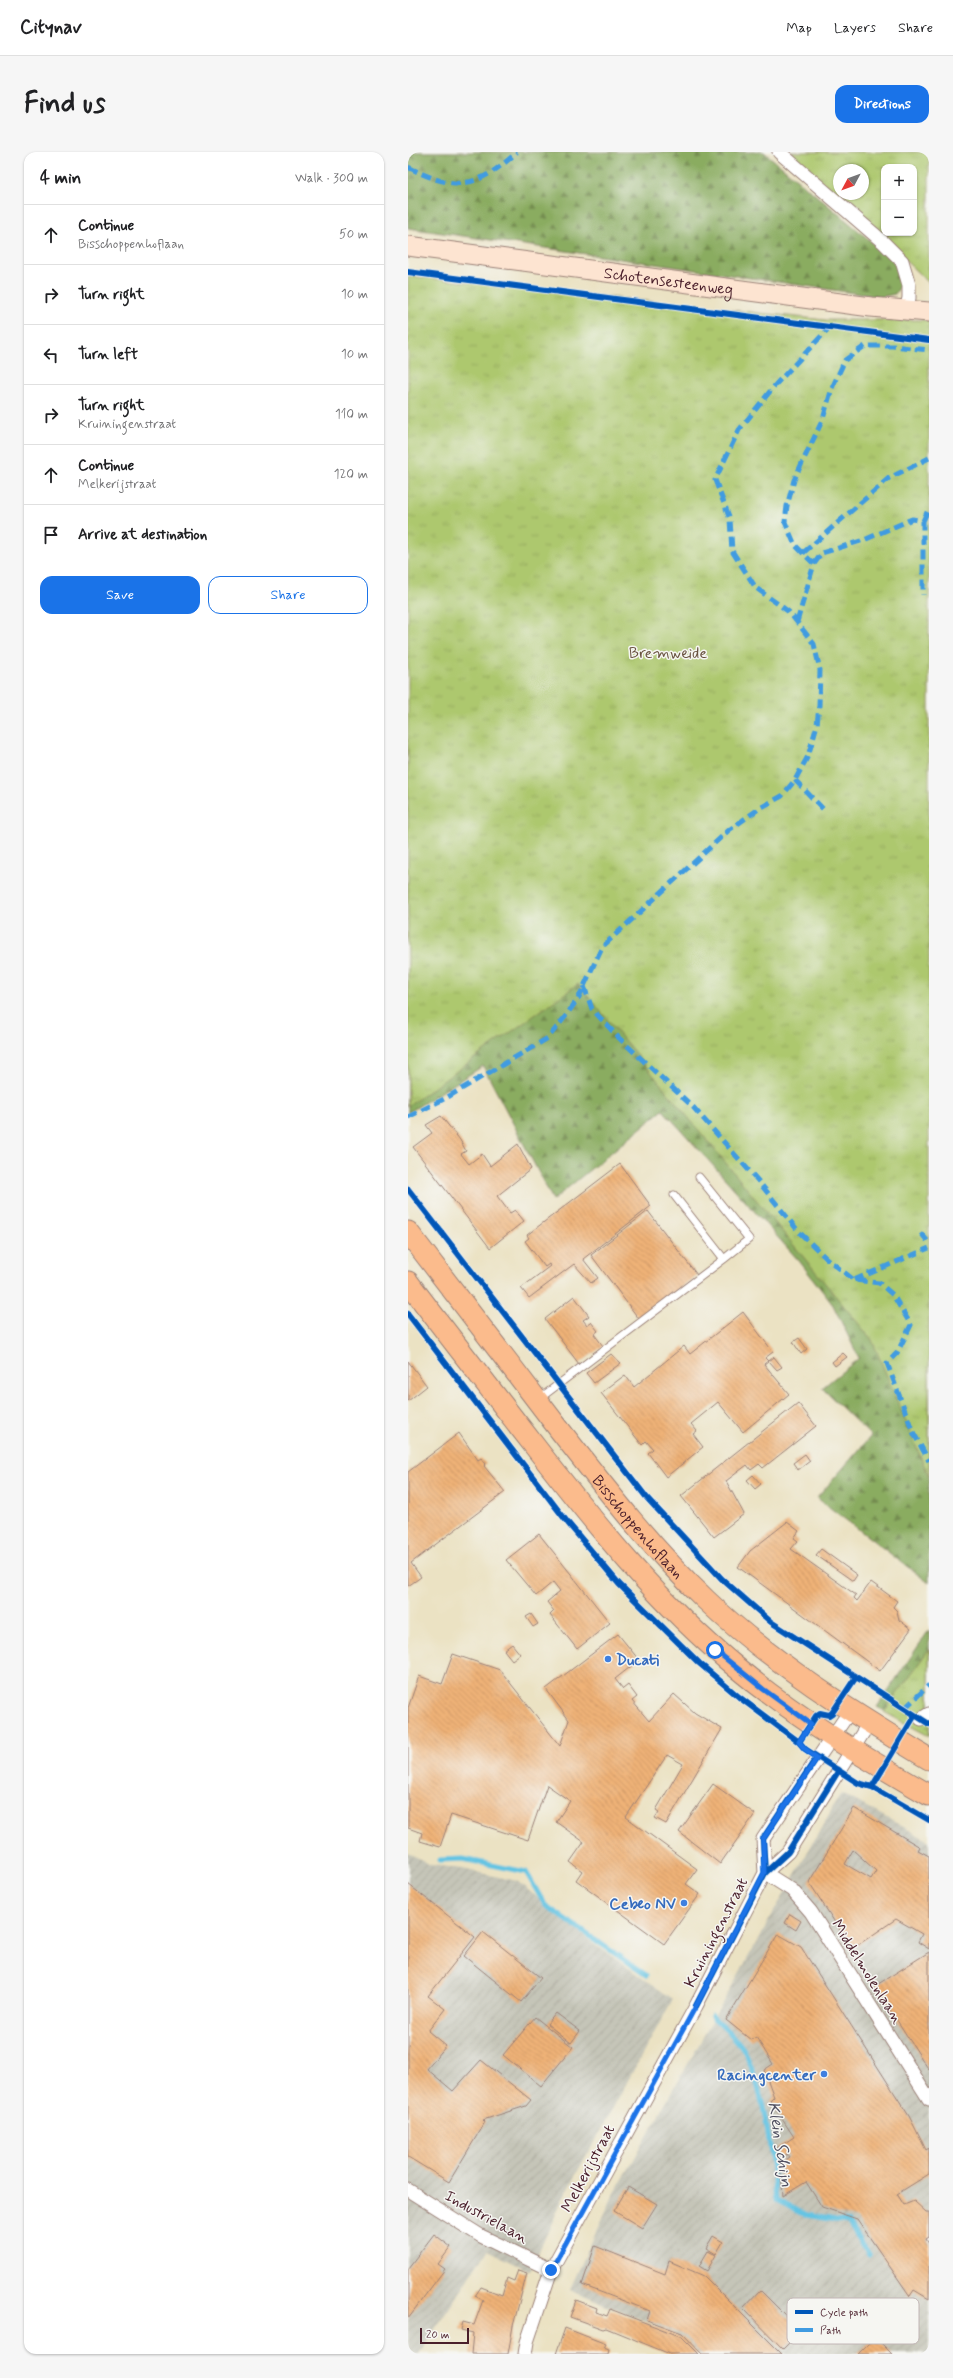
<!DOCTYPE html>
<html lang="en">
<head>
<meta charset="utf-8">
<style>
  body { margin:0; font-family:Mynerve,sans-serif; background:#f6f6f6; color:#202124 }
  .controls { position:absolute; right:12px; top:12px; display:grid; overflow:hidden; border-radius:8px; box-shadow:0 1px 3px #0004 }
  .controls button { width:36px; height:36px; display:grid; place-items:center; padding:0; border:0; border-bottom:1px solid #e0e0e0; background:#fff; color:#202124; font:20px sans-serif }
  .compass { position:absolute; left:425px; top:12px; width:36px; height:36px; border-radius:50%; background:#fff; box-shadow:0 1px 3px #0004; rotate:229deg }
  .scale { position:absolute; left:12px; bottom:10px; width:49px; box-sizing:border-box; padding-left:4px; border:2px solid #4a1f2b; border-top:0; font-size:11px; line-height:14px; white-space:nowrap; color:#4a1f2b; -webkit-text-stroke:3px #f6f6f2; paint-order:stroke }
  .stop { position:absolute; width:12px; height:12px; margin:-9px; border:3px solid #1a73e8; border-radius:50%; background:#fff }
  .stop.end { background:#1a73e8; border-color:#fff; box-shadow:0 1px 4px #0008 }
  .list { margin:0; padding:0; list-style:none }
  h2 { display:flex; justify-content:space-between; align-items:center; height:52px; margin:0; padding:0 16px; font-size:17px }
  h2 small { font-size:13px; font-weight:400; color:#757577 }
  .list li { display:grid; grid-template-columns:26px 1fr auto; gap:12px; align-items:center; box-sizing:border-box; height:60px; padding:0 16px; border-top:1px solid #e0e0e0 }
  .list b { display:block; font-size:15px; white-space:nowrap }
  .list p { margin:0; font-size:13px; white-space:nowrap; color:#757577 }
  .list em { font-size:13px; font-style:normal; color:#757577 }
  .actions { display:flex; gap:8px; padding:12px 16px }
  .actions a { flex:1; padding:9px 0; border:1px solid #1a73e8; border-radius:12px; text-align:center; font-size:14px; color:#1a73e8 }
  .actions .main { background:#1a73e8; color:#fff }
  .icon { flex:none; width:22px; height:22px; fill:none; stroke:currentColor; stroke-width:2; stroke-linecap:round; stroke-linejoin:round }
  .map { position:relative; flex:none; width:521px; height:2202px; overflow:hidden; border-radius:12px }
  header { display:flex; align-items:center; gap:24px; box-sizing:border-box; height:56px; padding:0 20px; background:#fff; border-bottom:1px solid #e0e0e0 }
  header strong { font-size:19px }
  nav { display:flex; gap:22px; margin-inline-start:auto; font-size:14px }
  .intro { display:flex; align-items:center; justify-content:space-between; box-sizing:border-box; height:96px; padding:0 24px }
  h1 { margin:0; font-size:28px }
  .button { padding:10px 18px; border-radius:12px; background:#1a73e8; color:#fff; font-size:14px; font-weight:700 }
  main { display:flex; gap:24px; padding:0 24px }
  aside { flex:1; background:#fff; border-radius:12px; box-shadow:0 1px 3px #0004 }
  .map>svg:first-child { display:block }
</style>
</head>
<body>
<header>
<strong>Citynav</strong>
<nav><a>Map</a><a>Layers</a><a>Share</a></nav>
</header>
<div class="intro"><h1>Find us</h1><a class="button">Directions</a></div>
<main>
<aside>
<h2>4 min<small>Walk · 300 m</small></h2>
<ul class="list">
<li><svg class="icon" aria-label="ahead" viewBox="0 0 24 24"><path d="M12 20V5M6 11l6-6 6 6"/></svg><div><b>Continue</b><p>Bisschoppenhoflaan</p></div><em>50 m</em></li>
<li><svg class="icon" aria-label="right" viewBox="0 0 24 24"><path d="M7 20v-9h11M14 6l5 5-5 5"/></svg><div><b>Turn right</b></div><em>10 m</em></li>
<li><svg class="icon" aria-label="left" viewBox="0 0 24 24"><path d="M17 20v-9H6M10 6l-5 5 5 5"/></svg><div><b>Turn left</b></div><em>10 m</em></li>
<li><svg class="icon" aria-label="right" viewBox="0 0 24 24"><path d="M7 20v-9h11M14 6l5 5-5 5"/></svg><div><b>Turn right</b><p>Kruiningenstraat</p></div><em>110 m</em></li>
<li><svg class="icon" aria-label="ahead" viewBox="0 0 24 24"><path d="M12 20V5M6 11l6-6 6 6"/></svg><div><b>Continue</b><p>Melkerijstraat</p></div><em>120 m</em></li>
<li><svg class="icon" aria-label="arrive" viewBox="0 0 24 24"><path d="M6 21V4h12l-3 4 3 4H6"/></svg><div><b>Arrive at destination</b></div></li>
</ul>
<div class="actions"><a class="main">Save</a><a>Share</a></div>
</aside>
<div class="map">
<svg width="521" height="2202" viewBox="0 0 521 2202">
  <defs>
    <pattern id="industrial-furrows" width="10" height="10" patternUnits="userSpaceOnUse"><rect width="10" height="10" fill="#c5c5b8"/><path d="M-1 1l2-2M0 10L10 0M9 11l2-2" fill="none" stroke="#aba99e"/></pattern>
    <pattern id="forest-firs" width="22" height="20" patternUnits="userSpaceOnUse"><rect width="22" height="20" fill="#8aac61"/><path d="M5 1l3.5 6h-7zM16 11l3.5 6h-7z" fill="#738b50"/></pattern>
    <pattern id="park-tufts" width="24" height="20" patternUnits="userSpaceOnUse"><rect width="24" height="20" fill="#adc86e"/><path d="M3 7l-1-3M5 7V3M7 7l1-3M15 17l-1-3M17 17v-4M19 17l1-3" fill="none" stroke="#96ab5f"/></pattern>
    <pattern id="building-back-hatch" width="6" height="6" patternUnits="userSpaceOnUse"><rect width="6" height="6" fill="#efb277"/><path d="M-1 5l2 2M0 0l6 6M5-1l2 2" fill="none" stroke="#c49062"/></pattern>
  </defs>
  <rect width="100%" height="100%" fill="#f6f6f2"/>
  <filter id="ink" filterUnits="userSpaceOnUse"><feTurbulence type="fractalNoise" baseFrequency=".025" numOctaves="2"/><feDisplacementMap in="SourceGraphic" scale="8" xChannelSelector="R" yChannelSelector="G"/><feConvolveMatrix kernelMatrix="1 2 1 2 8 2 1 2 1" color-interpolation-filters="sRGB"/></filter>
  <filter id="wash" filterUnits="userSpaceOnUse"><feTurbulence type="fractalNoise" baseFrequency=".012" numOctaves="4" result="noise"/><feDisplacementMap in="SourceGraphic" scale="16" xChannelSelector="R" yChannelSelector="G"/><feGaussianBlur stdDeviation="0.9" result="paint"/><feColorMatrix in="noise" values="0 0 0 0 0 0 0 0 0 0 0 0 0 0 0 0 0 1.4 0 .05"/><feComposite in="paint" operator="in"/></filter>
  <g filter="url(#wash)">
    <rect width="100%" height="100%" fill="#ebe2c3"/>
    <path fill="url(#industrial-furrows)" d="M433 1641 521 1689V2202H260L269 2183 162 2137 203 2048Z
      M0 1702 23 1713 50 1716 109 1729 189 1794 265 1847 156 2044 122 2119 79 2098 11 2202H0Z"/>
    <path fill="url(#forest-firs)" stroke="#6a6646" d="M0 0H356L482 105 491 119 494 132 487 142 473 145 0 76Z
      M0 593 521 1133V1431L409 1346 463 1284 414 1236 451 1206 425 1153 392 1110 255 958 145 1048 75 914 0 961Z
      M521 1478V1583L469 1555Z"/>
    <path fill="url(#park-tufts)" stroke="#7c744c" fill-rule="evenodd" d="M382 0H518L521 4V131ZM476 15H506V81H476ZM431 18H455V42H431Z
      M0 124 418 168H521V1325L464 1188 170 832 0 954Z
      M521 1497V1584L476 1560Z"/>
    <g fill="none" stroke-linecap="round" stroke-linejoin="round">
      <path stroke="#65c4e3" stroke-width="5" d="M32 1708 55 1707 118 1720 137 1753 238 1823
        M304 1864C314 1875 331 1887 337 1900 358 1945 363 1999 368 2048L398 2063 439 2070 461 2103"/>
    </g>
    <g id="blocks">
      <path fill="url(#building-back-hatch)" fill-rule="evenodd" d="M33 964 52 988 58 999 53 1002 61 1012 74 1002 82 1014 110 992 123 1017 89 1044 102 1061 107 1058 116 1069 82 1096 5 995 24 981 18 973Z
        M212 1012 243 1054 175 1107 190 1126 183 1131 166 1112 121 1146 113 1136 142 1114 141 1112 137 1115 117 1089 121 1086 119 1083Z
        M240 1059 289 1123 231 1167 183 1103Z
        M166 1144 181 1164 175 1168 179 1173 183 1170 190 1179 186 1182 195 1194 171 1212 137 1167Z
        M335 1160 365 1200 357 1206 360 1209 356 1212 381 1242 335 1280 310 1250 283 1272 289 1279 285 1282 295 1295 258 1325 240 1301 245 1297 238 1289 234 1293 193 1241 217 1223 226 1235 276 1194 282 1202Z
        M391 1186 399 1197 393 1202 385 1190Z
        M435 1201 439 1205 427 1214 424 1210Z
        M203 1202 213 1211 186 1231 178 1221Z
        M366 1205 374 1215 369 1218 361 1209Z
        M0 1209 19 1234 0 1249Z
        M390 1251 408 1274 355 1316 351 1312 343 1318 339 1313 318 1329 336 1362 306 1385 273 1344Z
        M51 1281 70 1308 73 1306 78 1312 76 1314 97 1340 3 1411 13 1425 0 1434V1320Z
        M397 1302 402 1309 390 1318 385 1311Z
        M345 1323 353 1332 347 1337 339 1328Z
        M379 1370 391 1379 386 1386 390 1389 383 1397 448 1443 446 1446 449 1449 463 1430 489 1449 485 1455 489 1459 491 1468 503 1477 472 1519 330 1415 342 1399Z
        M131 1382 202 1471 169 1497 142 1463 146 1459 139 1450 152 1439 145 1430 128 1444 98 1408Z
        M413 1397 449 1423 445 1429 408 1403Z
        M123 1462 130 1472 125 1475 118 1465Z
        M210 1482 231 1508 207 1527 215 1537 220 1533 229 1545 224 1549 241 1569 266 1542 287 1561 314 1577 258 1672 247 1666 251 1660 248 1658 275 1612 259 1603 218 1665 289 1717 278 1732 292 1742 256 1792 168 1728 174 1719 162 1710 176 1690 148 1670 162 1649 139 1633 120 1688 43 1663 32 1695 12 1689 14 1681 0 1676V1556L11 1524 34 1532 45 1502 92 1518 152 1594 161 1568 138 1537Z
        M104 1492 112 1502 104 1508 96 1498Z
        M305 1632 347 1662 312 1712 271 1680Z
        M446 1656 507 1692 512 1695 510 1698 521 1704V1797L510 1790 514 1782 488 1767 444 1797 401 1730ZM445 1698 468 1719 463 1727 437 1712Z
        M0 1732 67 1785 20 1844 37 1857 20 1879 38 1894 19 1917 45 1939 73 1908 123 1948 118 1954 75 1968 77 1970 41 2030 0 2005Z
        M382 1762 393 1769 388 1778 377 1771Z
        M75 1780 133 1826 113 1850 56 1804Z
        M370 1782 393 1795 501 1964 518 1998 521 1996V2022L489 2042 496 2053 506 2049 518 2060H521V2085L518 2087 521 2092V2147L506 2138 502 2144 449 2067 414 2055 398 2030 375 2044 372 2011 381 2005 379 2002 371 2007 369 1996 386 1985 362 1949 366 1945 356 1918 365 1912 348 1885 343 1888 318 1868Z
        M521 1800V1918L467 1834Z
        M148 1861 172 1879 163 1891 139 1872Z
        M127 1865 165 1895 133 1934 95 1903Z
        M220 2035 249 2052 234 2076 206 2059Z
        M26 2082 43 2095 30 2112 37 2117 0 2166V2116Z
        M305 2084 315 2090 308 2102 298 2096Z
        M187 2094 257 2122 261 2109 296 2124 374 2202H294L274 2181 239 2168 242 2159 174 2133Z
        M300 2099 308 2103 299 2119 291 2114Z
        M110 2118 119 2121 105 2174 100 2202H63L65 2181 53 2178 55 2170 66 2173 75 2148 67 2144 73 2135 94 2143 99 2126 106 2129Z
        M352 2138 393 2179 375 2197 335 2156Z
        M168 2148 189 2156 188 2160 199 2164 202 2157 274 2185 291 2202H262L198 2176 195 2177 162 2165Z
        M157 2176 198 2192 196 2196 201 2198 200 2202H148Z
        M467 2185 484 2202H450Z"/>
    </g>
  </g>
  <g filter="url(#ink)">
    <use href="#blocks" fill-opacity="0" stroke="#9a8077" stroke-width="1"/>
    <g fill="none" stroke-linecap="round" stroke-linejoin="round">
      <defs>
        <path id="lane" d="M291 1025 341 1087 316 1107
          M131 1247 316 1107 266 1043"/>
        <path id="street" d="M371 0 474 89 494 109 501 133V146L498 159
          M513 1567 521 1562
          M357 1721 384 1738 403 1760 521 1947
          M357 1721 355 1687 442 1559
          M0 2038 73 2084 143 2118
          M117 2202 119 2190 143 2118 288 1854 357 1721 380 1700 461 1571"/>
        <g id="secondary">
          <path id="s1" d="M0 94 463 155 521 160"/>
        </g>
        <g id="primary">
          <path id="s2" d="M0 1080C50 1145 101 1211 151 1277 197 1336 243 1396 298 1448 365 1512 442 1559 521 1607"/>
          <path d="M0 1130C41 1184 83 1238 125 1292 187 1372 250 1451 329 1516 389 1566 454 1604 521 1643"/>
        </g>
      </defs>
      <use href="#lane" stroke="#9a8077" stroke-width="9"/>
      <use href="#street" stroke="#9a8077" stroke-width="15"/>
      <use href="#secondary" stroke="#9a8077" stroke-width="21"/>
      <use href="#primary" stroke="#9a8077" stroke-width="23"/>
      <use href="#lane" stroke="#fff" stroke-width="7"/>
      <use href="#street" stroke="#fff" stroke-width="13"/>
      <use href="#secondary" stroke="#fde4d1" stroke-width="19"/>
      <use href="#primary" stroke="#fbbb8c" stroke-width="21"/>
      <path stroke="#409be1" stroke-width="5" stroke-dasharray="10 5" stroke-linecap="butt" d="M0 15C48 40 70 36 109 0
        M515 369 521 356
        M395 401 481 326 521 306
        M406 412 387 393 377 370 379 354 386 328 415 267 424 236 437 208 457 194H485L521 198
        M389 470 406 412 414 401 456 388 504 367 515 369V443
        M387 628 415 657
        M176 834 184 857 211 886 285 955 351 1030 391 1080 418 1106 446 1128 471 1131 485 1143 503 1173 489 1201 479 1211 505 1280 521 1309
        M0 965 38 946 140 886 157 865 171 845 194 795 321 678 352 656 374 644 387 628 400 604 409 573 411 554 412 518 406 492 381 460 348 436 324 399 322 367 307 328 331 278 368 232 421 176
        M513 1081 521 1091
        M446 1128 521 1096
        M497 1556 521 1533"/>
      <defs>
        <path id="cycleway" d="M0 120 521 188
          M0 1037 239 1346 314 1427 363 1470 521 1572
          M0 1162 160 1371 211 1432 291 1511 331 1545 391 1590 397 1597 450 1631 464 1635 521 1668
          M391 1590 408 1564 412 1561 421 1563 424 1561 448 1525
          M464 1635 507 1563
          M357 1721 355 1687 409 1605
          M288 1854 357 1721 380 1700 431 1618"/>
      </defs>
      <use href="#cycleway" stroke="#f6f6f2" stroke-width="8"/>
      <use href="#cycleway" stroke="#0057b8" stroke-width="6"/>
    </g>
  </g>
  <g fill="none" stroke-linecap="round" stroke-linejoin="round" filter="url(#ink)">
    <path stroke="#1a73e8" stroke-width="5" d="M143 2118 288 1854 356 1721 355 1687 409 1606 397 1597 391 1590 403 1572 355 1537 307 1498"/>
  </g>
  <g fill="#3f7fe0" stroke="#f6f6f2" stroke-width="1.5">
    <circle cx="200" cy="1507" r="4"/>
    <circle cx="276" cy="1751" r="4"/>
    <circle cx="416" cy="1922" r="4"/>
  </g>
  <g text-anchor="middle" stroke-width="3" stroke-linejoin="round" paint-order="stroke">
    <g font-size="16" fill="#4a1f2b" stroke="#f6f6f2">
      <text dy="6" stroke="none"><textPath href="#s1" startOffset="263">Schotensesteenweg</textPath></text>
      <text dy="6" stroke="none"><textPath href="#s2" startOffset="374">Bisschoppenhoflaan</textPath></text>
      <text transform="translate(307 1780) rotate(-63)" y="6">Kruiningenstraat</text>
      <text transform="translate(460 1819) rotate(58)" y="6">Middelmolenlaan</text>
      <text transform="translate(179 2016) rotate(-62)" y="6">Melkerijstraat</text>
      <text transform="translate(79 2064) rotate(29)" y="6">Industrielaan</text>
    </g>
    <g font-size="16" fill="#68523f" stroke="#f6f6f2">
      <text x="260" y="506">Bremweide</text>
    </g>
    <g font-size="16" font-weight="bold" fill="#366cbe" stroke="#f6f6f2" text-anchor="end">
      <text x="208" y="1513" text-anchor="start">Ducati</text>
      <text x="268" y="1757">Cebeo NV</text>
      <text x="408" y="1928">Racingcenter</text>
    </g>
    <g font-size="17" font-style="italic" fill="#525162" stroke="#f6f6f2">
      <text transform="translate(373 1992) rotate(81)" y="6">Klein Schijn</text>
    </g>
  </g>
  <rect x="379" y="2146" width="132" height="46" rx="6" fill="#f6f6f2" stroke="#c2b6b6" stroke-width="1"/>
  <rect x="387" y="2158" width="18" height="4" fill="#0057b8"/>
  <rect x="387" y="2176" width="18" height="4" fill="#409be1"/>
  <g font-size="11" fill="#4a1f2b">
    <text x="412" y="2164">Cycle path</text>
    <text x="412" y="2182">Path</text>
  </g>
</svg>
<div class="controls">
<button>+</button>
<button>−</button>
</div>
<svg class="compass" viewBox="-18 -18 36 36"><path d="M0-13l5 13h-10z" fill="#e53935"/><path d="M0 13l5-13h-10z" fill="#757577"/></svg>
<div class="scale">20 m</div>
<div class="stop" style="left:307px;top:1498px"></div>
<div class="stop end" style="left:143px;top:2118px"></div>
</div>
</main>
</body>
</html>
